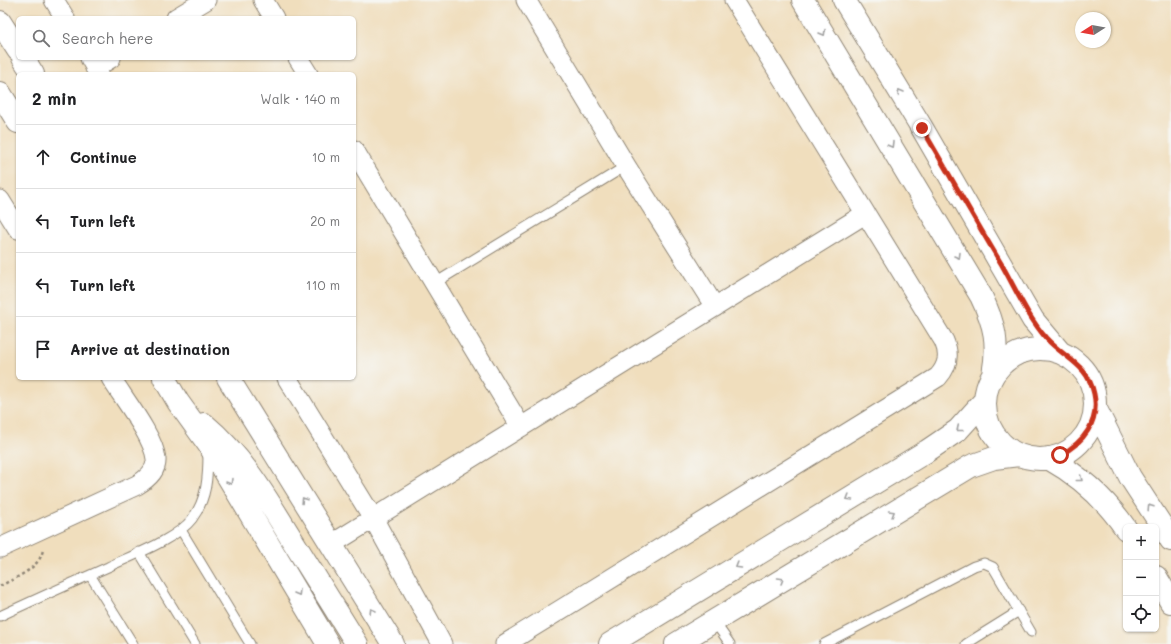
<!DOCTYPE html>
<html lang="en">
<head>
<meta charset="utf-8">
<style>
  body { margin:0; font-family:Mali,sans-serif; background:#f6f6f6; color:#202124 }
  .controls { position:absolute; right:12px; bottom:12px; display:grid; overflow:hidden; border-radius:6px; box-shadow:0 1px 3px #0004 }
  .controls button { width:36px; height:36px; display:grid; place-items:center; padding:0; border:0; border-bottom:1px solid #e0e0e0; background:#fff; color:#202124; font:20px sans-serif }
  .compass { position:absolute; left:1075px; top:12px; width:36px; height:36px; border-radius:50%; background:#fff; box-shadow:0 1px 3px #0004; rotate:259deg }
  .stop { position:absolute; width:12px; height:12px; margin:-9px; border:3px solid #c8321e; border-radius:50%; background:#fff }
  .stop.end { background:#c8321e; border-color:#fff; box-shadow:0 1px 4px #0008 }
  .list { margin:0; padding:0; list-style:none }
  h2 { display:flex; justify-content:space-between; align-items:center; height:52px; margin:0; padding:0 16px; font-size:17px }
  h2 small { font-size:13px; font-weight:400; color:#757577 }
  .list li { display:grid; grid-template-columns:26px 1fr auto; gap:12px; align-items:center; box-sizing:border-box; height:64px; padding:0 16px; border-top:1px solid #e0e0e0 }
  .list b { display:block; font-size:15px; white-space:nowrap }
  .list em { font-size:13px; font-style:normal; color:#757577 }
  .icon { flex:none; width:22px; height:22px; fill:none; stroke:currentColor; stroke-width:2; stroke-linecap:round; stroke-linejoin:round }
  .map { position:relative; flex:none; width:1171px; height:644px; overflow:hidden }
  .search { position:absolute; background:#fff; box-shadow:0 1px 3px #0004; left:16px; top:16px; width:340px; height:44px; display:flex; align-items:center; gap:10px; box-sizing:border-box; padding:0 14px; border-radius:6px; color:#757577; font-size:15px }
  .panel { position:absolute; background:#fff; box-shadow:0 1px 3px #0004; left:16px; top:72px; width:340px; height:308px; border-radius:6px }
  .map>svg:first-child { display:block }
</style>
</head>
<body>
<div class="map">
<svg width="1171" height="644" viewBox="0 0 1171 644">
  <rect width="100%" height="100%" fill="#f6f6f2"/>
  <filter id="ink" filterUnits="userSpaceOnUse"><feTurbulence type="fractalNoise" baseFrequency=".025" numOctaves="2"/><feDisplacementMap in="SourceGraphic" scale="8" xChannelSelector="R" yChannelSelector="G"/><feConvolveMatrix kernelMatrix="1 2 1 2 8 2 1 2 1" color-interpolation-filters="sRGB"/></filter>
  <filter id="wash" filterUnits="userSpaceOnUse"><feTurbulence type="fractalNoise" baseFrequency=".012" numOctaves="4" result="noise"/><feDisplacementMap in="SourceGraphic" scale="16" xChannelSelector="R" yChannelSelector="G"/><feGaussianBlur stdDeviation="0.9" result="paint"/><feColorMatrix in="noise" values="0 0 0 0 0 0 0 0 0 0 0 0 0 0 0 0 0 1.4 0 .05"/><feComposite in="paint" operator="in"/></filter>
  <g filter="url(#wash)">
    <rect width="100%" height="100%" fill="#f0debd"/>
  </g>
  <g filter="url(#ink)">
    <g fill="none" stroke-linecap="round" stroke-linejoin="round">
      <defs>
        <path id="lane" d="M435 283 626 166
          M181 530 250 644
          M139 552 195 644
          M90 575 133 644
          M0 616C36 599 72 583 108 567 131 556 177 539 192 519 207 499 208 477 208 453
          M714 621 730 644
          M824 644 974 566 984 563 993 567 1031 632
          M966 644 1019 611"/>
        <path id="street" d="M54 0 65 18
          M263 0 274 18
          M526 0 626 166 715 307
          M176 18 206 0
          M90 58 99 74
          M298 58 308 74
          M95 68 111 58
          M354 150 521 427
          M0 200 18 229
          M287 378 373 518 442 644
          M332 544 865 214
          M0 548 137 485C147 479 157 471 156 459 154 437 123 398 111 378
          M505 644 938 377C948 366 950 355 944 341L734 0"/>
        <path id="secondary" d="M803 0 981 296C995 325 999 343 993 375
          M844 0 922 128 1033 320 1059 351
          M0 22 18 50
          M23 58 33 74
          M0 93 18 122
          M985 404a55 55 0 1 1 110 0a55 55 0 1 1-110 0Z
          M164 378 178 402 209 445 328 644
          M228 378 393 644
          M1095 407 1130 477 1171 540
          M204 424C242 456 266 497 291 538 313 573 335 609 357 644
          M1048 458C1080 476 1105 498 1126 529
          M1156 577 1171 602
          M610 644 927 451 958 430 985 400
          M676 644 971 466 994 458 1019 455"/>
      </defs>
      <use href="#lane" stroke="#8e8474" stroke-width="11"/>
      <use href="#street" stroke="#8e8474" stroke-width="21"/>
      <use href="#secondary" stroke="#8e8474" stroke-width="24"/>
      <path stroke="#8e8474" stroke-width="2.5" stroke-dasharray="3 3" stroke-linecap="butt" d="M0 586C15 578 41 568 43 549"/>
      <use href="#lane" stroke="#fff" stroke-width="9"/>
      <use href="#street" stroke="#fff" stroke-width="19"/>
      <use href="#secondary" stroke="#fff" stroke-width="22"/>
    </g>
    <defs><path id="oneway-chevron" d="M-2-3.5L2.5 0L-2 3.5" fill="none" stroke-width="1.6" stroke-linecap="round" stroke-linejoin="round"/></defs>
    <g stroke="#a0a0a0">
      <use href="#oneway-chevron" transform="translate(823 33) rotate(59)"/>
      <use href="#oneway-chevron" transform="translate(900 92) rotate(-121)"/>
      <use href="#oneway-chevron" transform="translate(891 145) rotate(59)"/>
      <use href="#oneway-chevron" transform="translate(958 256) rotate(59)"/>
      <use href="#oneway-chevron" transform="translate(959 429) rotate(141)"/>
      <use href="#oneway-chevron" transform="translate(1080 479) rotate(38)"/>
      <use href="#oneway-chevron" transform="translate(230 482) rotate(59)"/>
      <use href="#oneway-chevron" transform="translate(849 498) rotate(149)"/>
      <use href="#oneway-chevron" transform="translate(304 500) rotate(-122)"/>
      <use href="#oneway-chevron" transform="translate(1150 507) rotate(-123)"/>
      <use href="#oneway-chevron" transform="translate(892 513) rotate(-31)"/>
      <use href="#oneway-chevron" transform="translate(738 566) rotate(149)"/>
      <use href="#oneway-chevron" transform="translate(781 580) rotate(-31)"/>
      <use href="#oneway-chevron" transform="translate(298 593) rotate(59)"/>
      <use href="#oneway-chevron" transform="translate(372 611) rotate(-121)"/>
    </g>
  </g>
  <g fill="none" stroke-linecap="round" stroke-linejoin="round" filter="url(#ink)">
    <path stroke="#c8321e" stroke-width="5" d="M922 128C949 174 975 220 1002 265 1016 290 1028 317 1046 338 1065 359 1088 364 1094 394 1100 422 1083 443 1060 455"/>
  </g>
</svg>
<div class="controls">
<button>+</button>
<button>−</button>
<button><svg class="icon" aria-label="locate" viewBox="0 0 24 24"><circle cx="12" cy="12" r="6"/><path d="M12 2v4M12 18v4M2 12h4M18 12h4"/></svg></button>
</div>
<svg class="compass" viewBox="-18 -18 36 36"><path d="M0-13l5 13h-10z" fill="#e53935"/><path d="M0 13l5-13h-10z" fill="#757577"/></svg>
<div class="stop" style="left:1060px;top:455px"></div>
<div class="stop end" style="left:922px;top:128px"></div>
<div class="search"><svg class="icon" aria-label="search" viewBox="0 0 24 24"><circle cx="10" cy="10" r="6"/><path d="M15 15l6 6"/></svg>Search here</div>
<section class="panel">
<h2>2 min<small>Walk · 140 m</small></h2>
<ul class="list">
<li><svg class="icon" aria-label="ahead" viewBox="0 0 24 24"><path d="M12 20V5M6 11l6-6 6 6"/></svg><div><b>Continue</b></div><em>10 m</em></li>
<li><svg class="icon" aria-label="left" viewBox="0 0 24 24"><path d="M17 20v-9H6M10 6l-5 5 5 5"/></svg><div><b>Turn left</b></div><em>20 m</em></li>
<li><svg class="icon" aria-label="left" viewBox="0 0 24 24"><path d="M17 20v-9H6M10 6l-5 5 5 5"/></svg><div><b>Turn left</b></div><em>110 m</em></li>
<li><svg class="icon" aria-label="arrive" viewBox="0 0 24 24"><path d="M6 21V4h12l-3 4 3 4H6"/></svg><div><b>Arrive at destination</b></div></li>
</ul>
</section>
</div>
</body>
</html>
